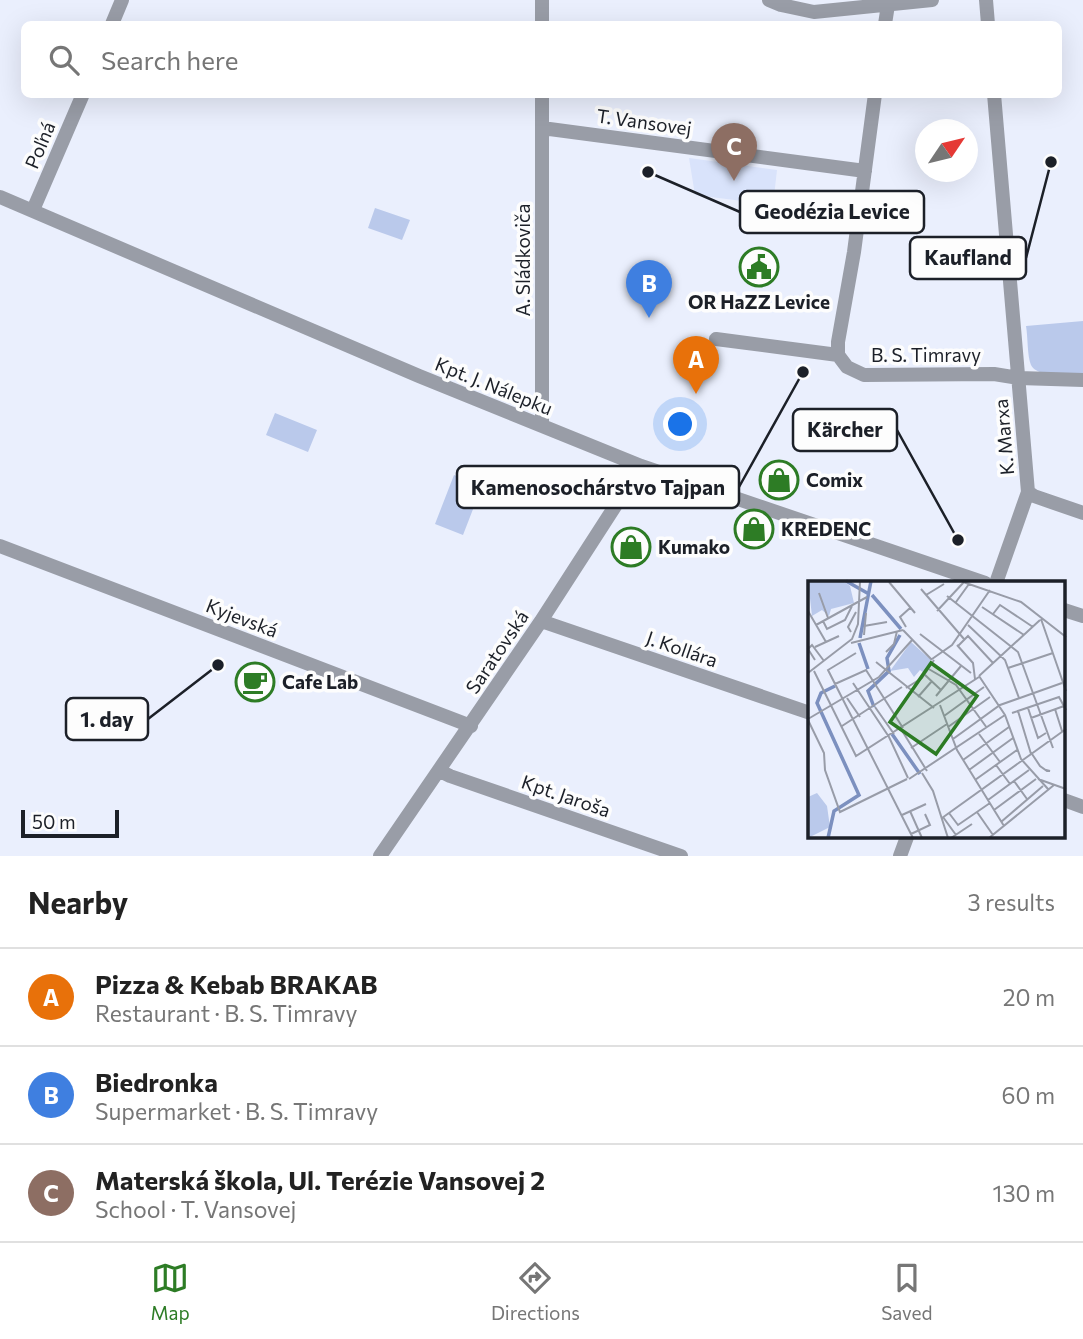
<!DOCTYPE html>
<html lang="en">
<head>
<meta charset="utf-8">
<style>
  body { margin:0; font-family:Commissioner,sans-serif; background:#f2f2f2; color:#222 }
  .compass { position:absolute; left:915px; top:119px; width:63px; height:63px; border-radius:50%; background:#fff; box-shadow:0 7px 28px #0002; rotate:55deg }
  .scale { position:absolute; left:21px; bottom:18px; width:98px; box-sizing:border-box; padding-left:7px; border:4px solid #1c2028; border-top:0; font-size:19px; line-height:24px; white-space:nowrap; color:#1c2028; -webkit-text-stroke:5px #fdfdfd; paint-order:stroke }
  .you { position:absolute; left:681px; top:425px; width:24px; height:24px; margin:-18px; border:5px solid #fff; border-radius:50%; background:#1a73e8; box-shadow:0 0 0 10px #1a73e833 }
  .badge { display:grid; place-items:center; width:46px; height:46px; border-radius:50%; background:#2d7c25; color:#fff; font-size:23px; font-weight:700 }
  .pin { position:absolute; translate:-50% -58px; filter:drop-shadow(0 2px 4px #0008) }
  .pin::after { content:''; position:absolute; top:37px; width:24px; height:21px; background:inherit; clip-path:polygon(0 0,100% 0,50% 100%) }
  .list { margin:0; padding:0; list-style:none }
  h2 { display:flex; justify-content:space-between; align-items:center; height:91px; margin:0; padding:0 28px; font-size:30px }
  h2 small { font-size:23px; font-weight:400; color:#767676 }
  .list li { display:grid; grid-template-columns:46px 1fr auto; gap:21px; align-items:center; box-sizing:border-box; height:98px; padding:0 28px; border-top:2px solid #e0e0e0 }
  .list b { display:block; font-size:26px; white-space:nowrap }
  .list p { margin:0; font-size:23px; white-space:nowrap; color:#767676 }
  .list em { font-size:23px; font-style:normal; color:#767676 }
  .icon { flex:none; width:38px; height:38px; fill:none; stroke:currentColor; stroke-width:2; stroke-linecap:round; stroke-linejoin:round }
  .map { position:relative; flex:none; width:1083px; height:856px; overflow:hidden }
  .search { position:absolute; background:#fff; box-shadow:0 7px 28px #0002; left:21px; right:21px; top:21px; height:77px; display:flex; align-items:center; gap:18px; box-sizing:border-box; padding:0 24px; border-radius:10px; color:#767676; font-size:26px }
  .sheet { height:385px; background:#fff }
  nav { display:flex; justify-content:space-around; align-items:center; box-sizing:border-box; height:98px; border-top:2px solid #e0e0e0; background:#fff; font-size:19px; color:#767676 }
  nav a { display:grid; justify-items:center; gap:4px }
  nav .on { color:#2d7c25 }
  .map>svg:first-child { display:block }
</style>
</head>
<body>
<div class="map">
<svg width="1083" height="856" viewBox="0 0 1083 856">
  <rect width="100%" height="100%" fill="#eaeffd"/>
  <path fill="#d9e3fb" d="M689 158 777 170 773 205 695 195Z"/>
  <path fill="#bac9eb" d="M375 208 410 220 402 240 368 228Z
    M1083 321V375C1070 375 1037 378 1031 365 1027 356 1028 337 1026 326Z
    M275 413 317 430 308 452 266 435Z
    M454 475 482 486 463 535 435 524Z"/>
  <g fill="none" stroke-linecap="round" stroke-linejoin="round">
    <path stroke="#999da7" stroke-width="14" d="M542 0V24
      M769 0 781 5 814 12 932 0
      M986 0 988 24
      M112 24 122 0
      M885 24 888 5
      M994 94 1028 492 996 583
      M542 128 865 171
      M0 197 419 376 641 466 985 583
      M33 210 83 94
      M716 339 838 355 847 367 864 375 994 374 1019 378 1083 380
      M838 355V342L854 252 875 94
      M542 426V94
      M1028 492 1034 496 1083 513
      M0 546 471 726
      M1064 610 1083 616
      M541 621 810 713
      M440 771 450 776 681 856
      M1064 800 1083 807
      M380 856 541 621 641 466
      M900 856 907 837"/>
  </g>
  <defs>
    <symbol id="civic-ring" viewBox="-11 -11 22 22"><circle r="9.5" fill="#fdfdfd" stroke="#2d7c25" stroke-width="1.5"/><path d="M-.6-6.5H3V-4.5H.6V-3L4-1V1h2V6H-6V1h2V-1L-.6-3ZM-1.2 2.5V6h2.4V2.5Z" fill="#2d7c25"/></symbol>
    <symbol id="shop-ring" viewBox="-11 -11 22 22"><circle r="9.5" fill="#fdfdfd" stroke="#2d7c25" stroke-width="1.5"/><path d="M-5-2.5h2.3a2.7 3.5 0 0 1 5.4 0H5L5.5 6h-11ZM-1.5-2.5h3a1.5 2.3 0 0 0-3 0Z" fill="#2d7c25"/></symbol>
    <symbol id="cafe-ring" viewBox="-11 -11 22 22"><circle r="9.5" fill="#fdfdfd" stroke="#2d7c25" stroke-width="1.5"/><path d="M-5.5-4.5H6V0H3Q3 3.5 0 3.5H-2.5Q-5.5 3.5-5.5 0ZM3-3.2v2h1.7v-2ZM-6 4.5H4V6H-6Z" fill="#2d7c25"/></symbol>
  </defs>
  <g fill-rule="evenodd">
    <use href="#civic-ring" x="737" y="245" width="44" height="44"/>
    <use href="#shop-ring" x="757" y="458" width="44" height="44"/>
    <use href="#shop-ring" x="732" y="507" width="44" height="44"/>
    <use href="#shop-ring" x="609" y="525" width="44" height="44"/>
    <use href="#cafe-ring" x="233" y="660" width="44" height="44"/>
  </g>
  <g text-anchor="middle" stroke-width="7" stroke-linejoin="round" paint-order="stroke">
    <g font-size="19" fill="#1c2028" stroke="#fdfdfd">
      <text transform="translate(644 122) rotate(8)" y="7">T. Vansovej</text>
      <text transform="translate(40 145) rotate(-67)" y="7">Poľná</text>
      <text transform="translate(523 260) rotate(-90)" y="7">A. Sládkoviča</text>
      <text x="926" y="362">B. S. Timravy</text>
      <text transform="translate(494 386) rotate(22)" y="7">Kpt. J. Nálepku</text>
      <text transform="translate(1004 437) rotate(-95)" y="7">K. Marxa</text>
      <text transform="translate(242 618) rotate(21)" y="7">Kyjevská</text>
      <text transform="translate(682 649) rotate(19)" y="7">J. Kollára</text>
      <text transform="translate(497 652) rotate(-56)" y="7">Saratovská</text>
      <text transform="translate(566 796) rotate(19)" y="7">Kpt. Jaroša</text>
    </g>
    <g font-size="19" font-weight="bold" fill="#1c2028" stroke="#fdfdfd" text-anchor="start">
      <text x="759" y="309" text-anchor="middle">OR HaZZ Levice</text>
      <text x="806" y="487">Comix</text>
      <text x="781" y="536">KREDENC</text>
      <text x="658" y="554">Kumako</text>
      <text x="282" y="689">Cafe Lab</text>
    </g>
  </g>
  <g transform="translate(808 581)">
    <rect width="257" height="257" fill="#eaeffd"/>
    <path d="M0 0H35L42 5 46 22 23 28 21 35 14 29 4 35ZM103 61 123 79 116 92 112 89 106 96 100 87 82 90ZM9 212 19 225 22 246 0 257V216Z" fill="#bac9eb"/>
    <path fill="none" stroke="#7c90bf" stroke-width="3.5" d="M38 0 61 13M64 14 93 48M52 57 63 0M51 62 60 88M66 126 60 110 81 90 79 77 92 54M84 153 112 193M20 257 26 230 51 214 9 122 13 112 27 105"/>
    <path fill="none" stroke="#989ca8" stroke-width="2" d="M81 1 107 32M155 1 213 21 258 56M113 8 156 58M11 12 20 37M118 14 136 3M139 15 210 71 245 167M148 21 161 3M174 26 216 54M0 30 18 61M129 30 156 1M185 33 192 24 225 46M233 38 258 110M15 40 19 48 37 39 44 25M8 44 59 16M160 44 197 79 211 117M56 45 79 41M98 46 92 36 102 27M95 49 124 79M43 51 40 46 48 31M112 53 163 92M56 54 58 32M43 62 95 49M149 64 165 82 167 98M150 65 160 55 185 82M7 66 31 55M78 71 86 63 89 50M48 72 20 89 105 257M124 78 144 64 182 9M7 79 0 68 4 64 16 80M68 81 126 127M119 87 148 104 179 147M200 87 245 72M6 90 48 175 171 96M0 92 44 58 50 43 52 0M116 93 133 109M171 95 197 134 213 178 240 208M171 95 232 39M45 102 81 156 100 197M27 103 58 89 95 147M98 107 114 97 126 79M128 115 153 85M110 116 124 100M39 117 52 136M132 124 149 169 196 245M67 126 86 153M220 127 230 157 238 152M247 128 254 150M210 130 223 173M204 132 251 116 258 129M136 135 176 106M223 137 256 125M0 138 71 96 105 58M0 139 16 172 17 189 32 231 99 198M34 145 94 106M140 146 182 116M93 148 119 190M171 153 192 181M145 158 192 124 254 102M103 167 139 143M224 173 232 185 239 190H242L238 189M155 179 201 146M188 184 202 203M161 189 205 157M114 192 125 210 140 257M101 198 197 134M230 198 258 208M167 199 209 169M206 200 219 218M180 219 221 189M186 229 228 198M102 230 114 257M169 231 185 254M141 232 150 244 182 222M94 234 118 223M135 236 148 254M134 237 258 148M193 241 235 205M103 253 122 244 117 233M143 257 164 243M181 257 246 204"/>
    <path fill="#2d7c25" fill-opacity="0.15" stroke="#2d7c25" stroke-width="3.5" d="M123 82 169 115 128 173 82 141Z"/>
    <rect width="257" height="257" fill="none" stroke="#1c2028" stroke-width="3.5"/>
  </g>
  <path fill="none" stroke="#1c2028" stroke-width="2.5" d="M648 172L740 212M1051 162L1026 258M958 540L897 430M803 372L739 487M218 665L148 719"/>
  <g fill="#1c2028" stroke="#fdfdfd" stroke-width="2.5">
    <circle cx="648" cy="172" r="7"/>
    <circle cx="1051" cy="162" r="7"/>
    <circle cx="958" cy="540" r="7"/>
    <circle cx="803" cy="372" r="7"/>
    <circle cx="218" cy="665" r="7"/>
  </g>
  <g fill="#fdfdfd" stroke="#1c2028" stroke-width="2.5">
    <rect x="740" y="191" width="184" height="42" rx="7"/>
    <rect x="910" y="237" width="116" height="42" rx="7"/>
    <rect x="793" y="409" width="104" height="42" rx="7"/>
    <rect x="457" y="466" width="282" height="42" rx="7"/>
    <rect x="66" y="698" width="82" height="42" rx="7"/>
  </g>
  <g font-size="21" text-anchor="middle" font-weight="bold" fill="#1c2028">
    <text x="832" y="219">Geodézia Levice</text>
    <text x="968" y="265">Kaufland</text>
    <text x="845" y="437">Kärcher</text>
    <text x="598" y="495">Kamenosochárstvo Tajpan</text>
    <text x="107" y="727">1. day</text>
  </g>
</svg>
<svg class="compass" viewBox="-18 -18 36 36"><path d="M0-13l5 13h-10z" fill="#e53935"/><path d="M0 13l5-13h-10z" fill="#767676"/></svg>
<div class="scale">50 m</div>
<div class="you"></div>
<div class="pin badge" style="left:696px;top:394px;background:#e8710a">A</div>
<div class="pin badge" style="left:649px;top:318px;background:#3f7fe0">B</div>
<div class="pin badge" style="left:734px;top:181px;background:#8d6e63">C</div>
<div class="search"><svg class="icon" aria-label="search" viewBox="0 0 24 24"><circle cx="10" cy="10" r="6"/><path d="M15 15l6 6"/></svg>Search here</div>
</div>
<section class="sheet">
<h2>Nearby<small>3 results</small></h2>
<ul class="list">
<li><span class="badge" style="background:#e8710a">A</span><div><b>Pizza &amp; Kebab BRAKAB</b><p>Restaurant · B. S. Timravy</p></div><em>20 m</em></li>
<li><span class="badge" style="background:#3f7fe0">B</span><div><b>Biedronka</b><p>Supermarket · B. S. Timravy</p></div><em>60 m</em></li>
<li><span class="badge" style="background:#8d6e63">C</span><div><b>Materská škola, Ul. Terézie Vansovej 2</b><p>School · T. Vansovej</p></div><em>130 m</em></li>
</ul>
</section>
<nav>
<a class="on"><svg class="icon" aria-label="map" viewBox="0 0 24 24"><path d="M3 6l6-2 6 2 6-2v14l-6 2-6-2-6 2zM9 4v14M15 6v14"/></svg>Map</a>
<a><svg class="icon" aria-label="directions" viewBox="0 0 24 24"><path d="M12 3l9 9-9 9-9-9zM9 14v-3h6M13 9l2 2-2 2"/></svg>Directions</a>
<a><svg class="icon" aria-label="saved" viewBox="0 0 24 24"><path d="M7 4h10v16l-5-4-5 4z"/></svg>Saved</a>
</nav>
</body>
</html>
